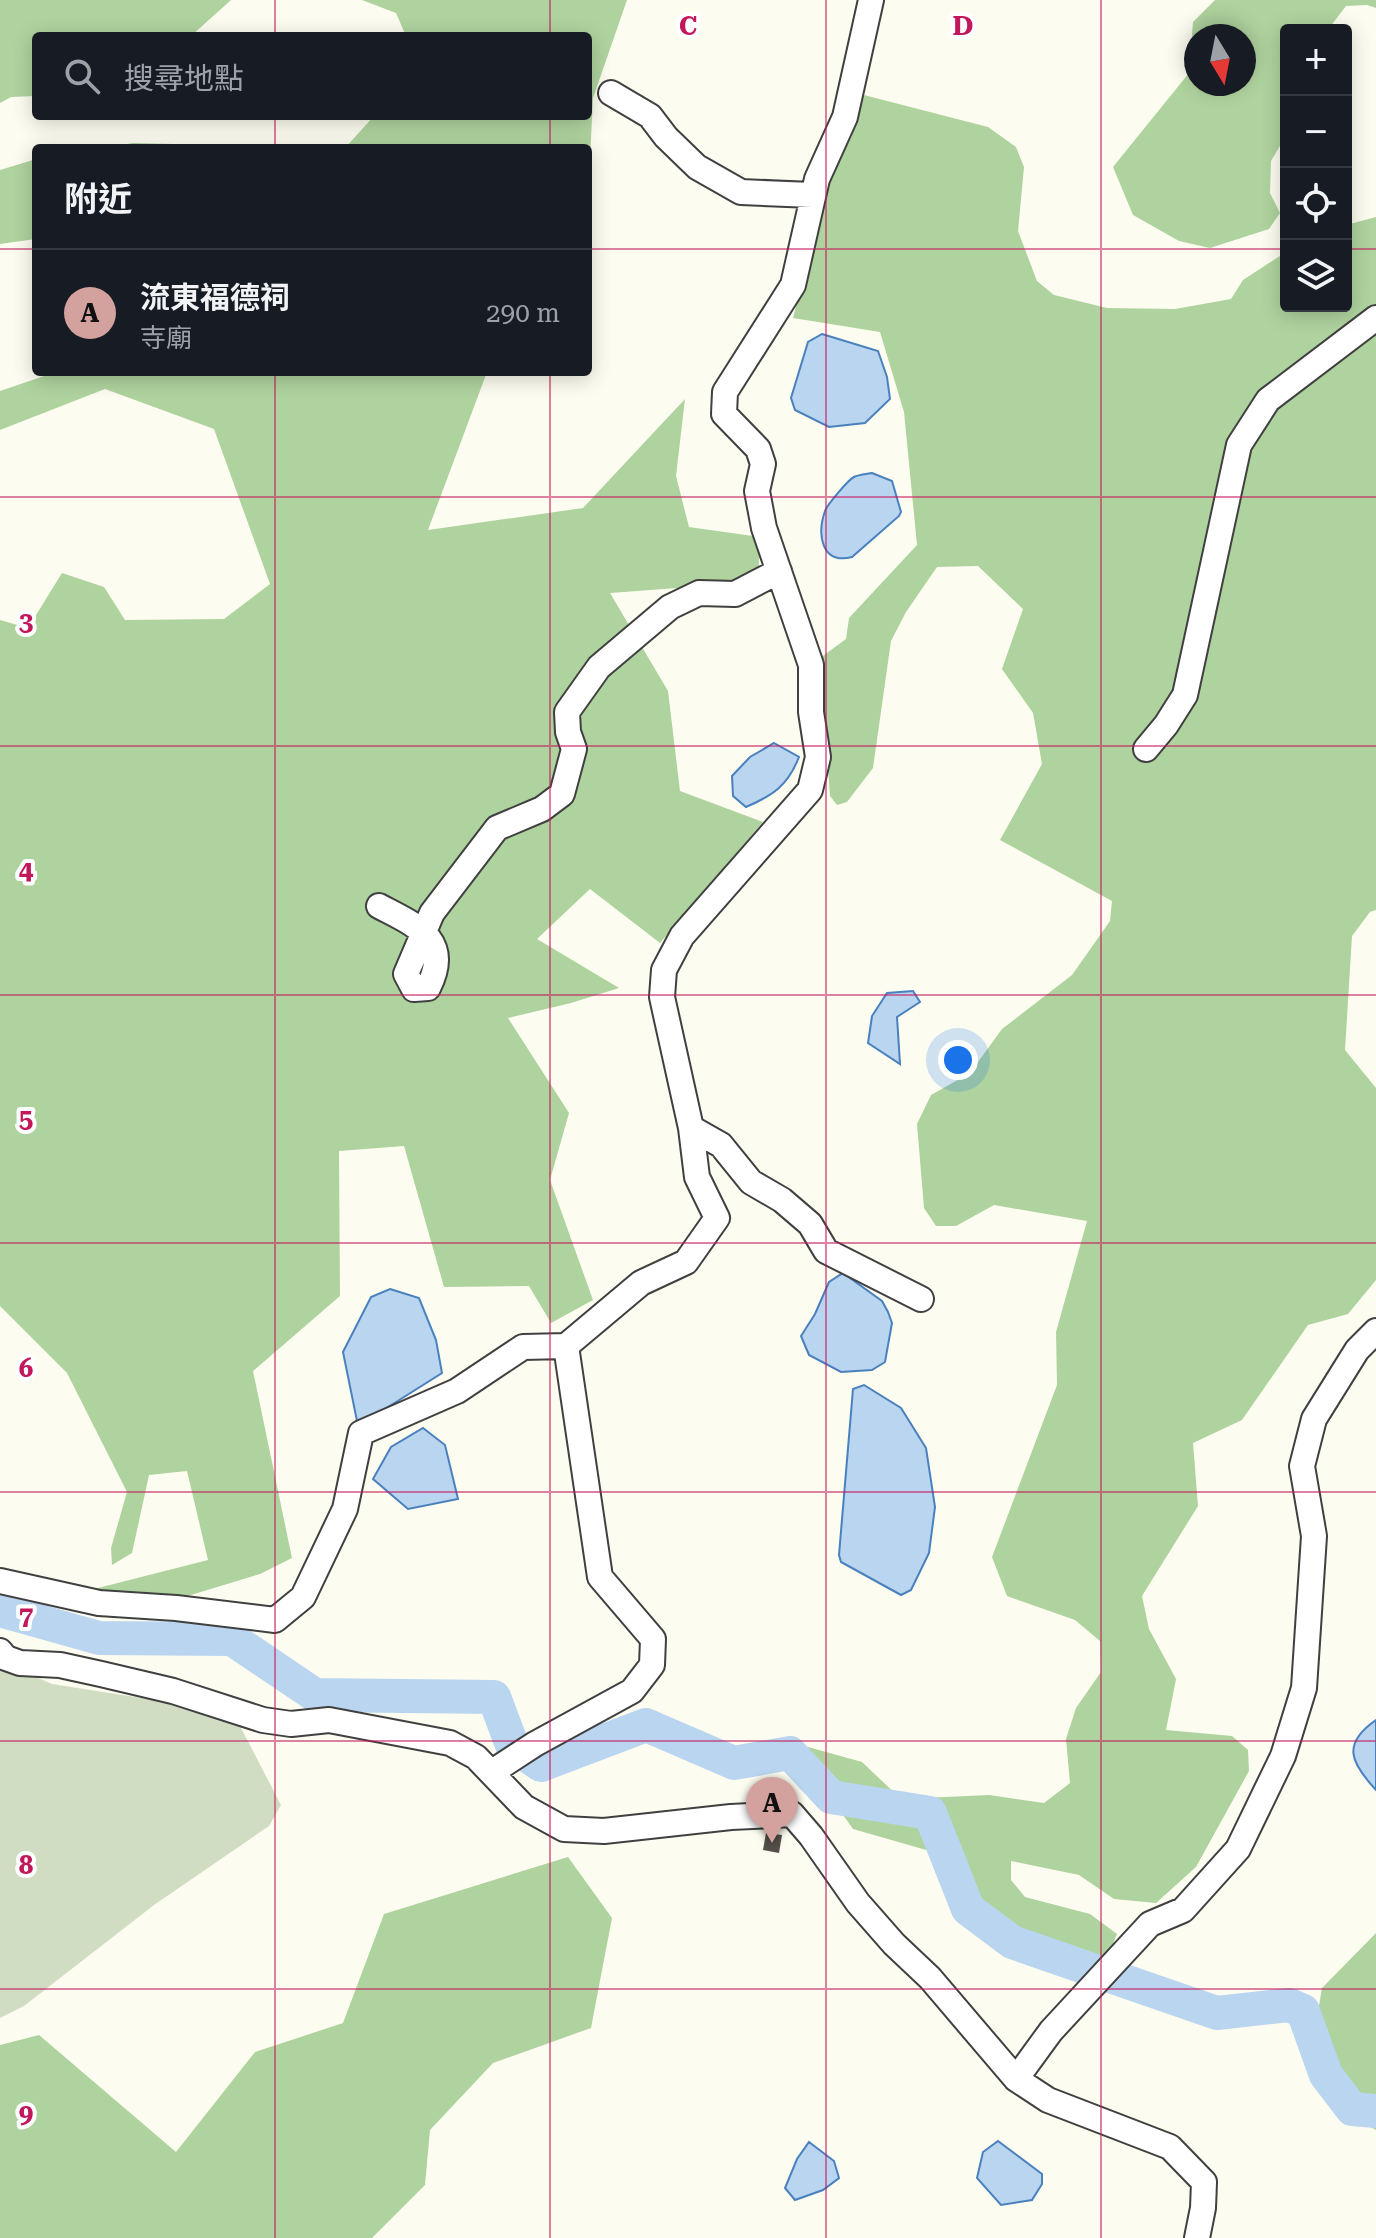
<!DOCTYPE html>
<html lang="zh-TW">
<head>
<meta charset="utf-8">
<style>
  body { margin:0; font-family:"Roboto Serif","Noto Sans TC",serif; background:#242831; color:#f1f3f6 }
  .controls { position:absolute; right:24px; top:24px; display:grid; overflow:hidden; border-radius:8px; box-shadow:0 4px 20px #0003 }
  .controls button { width:72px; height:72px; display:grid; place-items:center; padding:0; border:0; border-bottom:2px solid #363941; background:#171b24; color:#f1f3f6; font:40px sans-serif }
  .compass { position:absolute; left:1184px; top:24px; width:72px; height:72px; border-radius:50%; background:#171b24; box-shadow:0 4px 20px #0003; rotate:170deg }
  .you { position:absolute; left:958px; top:1060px; width:28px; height:28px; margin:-20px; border:6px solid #fff; border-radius:50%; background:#1a73e8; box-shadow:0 0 0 12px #1a73e833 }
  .badge { display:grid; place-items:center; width:52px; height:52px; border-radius:50%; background:#d3a29f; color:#111; font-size:26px; font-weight:700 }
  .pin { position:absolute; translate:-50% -66px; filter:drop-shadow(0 2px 4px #0008) }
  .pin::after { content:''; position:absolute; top:42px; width:28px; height:24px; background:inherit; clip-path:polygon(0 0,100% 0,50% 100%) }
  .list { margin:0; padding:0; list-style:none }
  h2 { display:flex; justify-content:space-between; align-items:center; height:104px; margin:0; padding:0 32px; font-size:34px }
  h2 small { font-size:26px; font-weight:400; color:#9ea1a6 }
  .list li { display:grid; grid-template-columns:52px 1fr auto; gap:24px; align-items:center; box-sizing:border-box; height:128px; padding:0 32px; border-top:2px solid #363941 }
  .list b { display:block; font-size:30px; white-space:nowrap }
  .list p { margin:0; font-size:26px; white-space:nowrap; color:#9ea1a6 }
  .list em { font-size:26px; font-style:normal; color:#9ea1a6 }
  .icon { flex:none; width:44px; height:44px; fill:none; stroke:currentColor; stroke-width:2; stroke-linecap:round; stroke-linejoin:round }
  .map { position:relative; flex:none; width:1376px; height:2238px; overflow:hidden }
  .search { position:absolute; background:#171b24; box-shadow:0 4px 20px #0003; left:32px; top:32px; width:560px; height:88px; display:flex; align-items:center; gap:20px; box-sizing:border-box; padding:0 28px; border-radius:8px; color:#9ea1a6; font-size:30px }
  .panel { position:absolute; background:#171b24; box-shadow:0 4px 20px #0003; left:32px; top:144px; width:560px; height:232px; border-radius:8px }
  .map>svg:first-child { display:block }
</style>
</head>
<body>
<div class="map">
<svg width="1376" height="2238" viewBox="0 0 1376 2238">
  <rect width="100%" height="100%" fill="#fdfcf0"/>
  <path fill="#afd39e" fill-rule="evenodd" d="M0 0H231L191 36H36V96L11 97 0 103Z
    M362 0H627L593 98 588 200V148H345L374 116H588V36H406L396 13Z
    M1215 0H1376V8L1367 5 1346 6 1333 23 1331 30H1286V136L1271 161 1270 193 1280 213 1269 229 1210 248 1179 241 1133 215 1113 167 1189 73 1193 22ZM1196 36H1244V84H1196Z
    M860 94 988 127 1016 147 1024 167 1018 231 1037 281 1054 295 1107 308 1175 309 1231 299 1243 280 1286 252V306H1346V225L1376 217V910L1370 912 1352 936 1345 1050 1376 1088V1280L1348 1314 1308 1325 1242 1420 1193 1443 1198 1506 1142 1596 1149 1629 1176 1679 1166 1730 1232 1736 1248 1750 1249 1771 1196 1867 1156 1903 1114 1899 1079 1875 1011 1861V1880L1025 1897 1090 1914 1117 1934 1105 1963 1063 1961 966 1920 954 1858 853 1829 801 1755 808 1747 862 1762 901 1799 989 1795 1044 1803 1070 1783 1066 1739 1076 1708 1101 1672 1100 1641 1075 1620 1007 1596 992 1557 1057 1385 1056 1332 1087 1221 994 1205 956 1226H936L924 1208 917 1124 931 1095 970 1073 1002 1029 1072 975 1110 921 1112 901 1000 840 1042 764 1033 713 1002 669 1023 609 978 566 937 567 906 612 891 641 873 768 847 802 837 805 830 796 820 658 846 639 849 618 917 545 904 412 880 332 793 318 831 173 852 136Z
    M133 143 343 148H103Z
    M36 159V239L0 244V170Z
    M56 372H487L428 530 583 508 685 399 676 476 689 527 760 537 758 582 610 593 668 691 680 791 763 822 660 943 590 889 537 939 619 988 571 1003 508 1018 569 1113 550 1180 593 1300 551 1323 529 1286 444 1287 404 1146 339 1151 340 1296 253 1371 292 1558 260 1574 171 1601 94 1589 208 1560 187 1471 149 1475 132 1553 112 1565 111 1548 127 1492 67 1373 0 1306V620L28 628 62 573 104 587 125 620 224 619 270 584 214 429 105 389 0 430V391Z
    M568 1857 612 1918 591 2028 493 2063 430 2130 425 2185 372 2238H0V2045L39 2035 176 2152 255 2052 343 2023 384 1914Z
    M1376 1933V2130L1351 2117 1326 2082 1313 2041 1322 1988Z"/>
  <path fill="#d1ddc3" d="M0 1661 52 1684 180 1704 240 1726 281 1805 269 1826 154 1905 24 2006 0 2018Z"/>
  <path fill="#bad5ef" stroke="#4981be" stroke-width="2" d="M822 334 878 351 887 377 890 399 865 423 829 427 795 410 791 398 808 342Z
    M872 473 892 481 901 512 899 516 852 557C821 565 817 534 825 511 827 505 848 480 854 477 858 475 867 474 872 473Z
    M774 743 799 757C788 785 774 795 746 807L733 796 732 776 750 757Z
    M913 991 920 1002 897 1017 900 1064 868 1043 872 1016 887 993Z
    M843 1273 882 1301 888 1312 892 1323 885 1362 872 1370 841 1372 809 1355 801 1336 815 1314 829 1282Z
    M390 1289 419 1298 436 1340 442 1373 358 1426 343 1352 371 1297Z
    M864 1385 901 1408 926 1448 935 1507 929 1553 911 1590 901 1595 841 1562 839 1555 853 1389Z
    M423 1428 445 1445 458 1499 408 1509 373 1479 391 1447Z
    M1376 1720V1790C1351 1763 1341 1744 1376 1720Z
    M998 2141 1042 2174V2184L1032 2200 1001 2205 977 2178 983 2152Z
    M809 2142 834 2161 839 2178 823 2190 795 2200 785 2188 797 2159Z"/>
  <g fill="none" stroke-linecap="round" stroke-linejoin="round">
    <path stroke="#bad5ef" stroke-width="34" d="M0 1610 99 1638 232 1639 315 1695 494 1697 512 1745 541 1765 646 1725 734 1763 790 1753 831 1797 930 1813 968 1909 1012 1942 1217 2013 1289 2005 1303 2011 1326 2075 1352 2109 1376 2111"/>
  </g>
  <path fill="#55504b" d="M766 1833 782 1835 779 1853 763 1850Z"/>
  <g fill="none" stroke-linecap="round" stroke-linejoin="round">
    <defs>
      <path id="minor" d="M611 93 650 116 666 137 697 167 741 192 812 195
        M1146 749 1166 725 1185 695 1239 445 1268 400 1376 318
        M379 906C415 925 453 939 428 988L414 989 406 974 432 913 497 828 542 809 562 794 574 749 568 732 567 712 599 667 670 607 699 593 735 594 779 571
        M691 1128 721 1145 751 1182 782 1200 810 1224 826 1251 921 1299
        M0 1581 99 1603 176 1608 275 1620 303 1597 345 1509 361 1433 457 1391 523 1347 566 1346 641 1283 686 1262 717 1218 697 1177 691 1128 662 997 664 970 682 936 810 790 818 757 811 712V665L764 528 757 491 763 464 758 449 724 414 725 392 793 285 817 179 845 117 871 0
        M0 1651 6 1658 20 1663 60 1665 101 1674 173 1691 263 1720 291 1724 329 1720 450 1743 476 1757 524 1807 564 1829 604 1831 731 1817 792 1814 811 1836 858 1903 894 1944 930 1978 1016 2079 1048 2100 1170 2147 1204 2182 1203 2208 1197 2238
        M492 1772 535 1744 632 1691 652 1665 653 1639 600 1577 566 1346
        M1016 2079 1051 2031 1150 1924 1183 1910 1238 1849 1283 1756 1304 1688 1314 1536 1302 1466 1314 1419 1357 1350 1376 1331"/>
    </defs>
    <use href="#minor" stroke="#404040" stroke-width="28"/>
    <use href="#minor" stroke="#fff" stroke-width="24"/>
  </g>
  <path fill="none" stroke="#c2185b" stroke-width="2" stroke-opacity="0.55" d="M275 0V36M550 0V36M826 0V2238M1101 0V2238M275 116V148M550 116V148M0 249H36M588 249H1286M1346 249H1376M275 372V2238M550 372V2238M0 497H1376M0 746H1376M0 995H1376M0 1243H1376M0 1492H1376M0 1741H1376M0 1989H1376"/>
  <g font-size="26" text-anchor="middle" font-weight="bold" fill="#c2185b" stroke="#fff" stroke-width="8" stroke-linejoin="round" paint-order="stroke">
    <text x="688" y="35">C</text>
    <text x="963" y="35">D</text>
    <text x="26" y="631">3</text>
    <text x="26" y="879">4</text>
    <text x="26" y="1128">5</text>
    <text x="26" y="1377">6</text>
    <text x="26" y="1625">7</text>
    <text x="26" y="1874">8</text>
    <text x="26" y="2123">9</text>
  </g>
</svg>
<div class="controls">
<button>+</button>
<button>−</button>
<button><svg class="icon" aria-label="locate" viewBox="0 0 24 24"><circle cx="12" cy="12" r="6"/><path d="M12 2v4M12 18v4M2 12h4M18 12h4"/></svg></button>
<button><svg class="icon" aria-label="layers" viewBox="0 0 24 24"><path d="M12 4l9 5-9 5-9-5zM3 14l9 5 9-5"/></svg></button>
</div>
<svg class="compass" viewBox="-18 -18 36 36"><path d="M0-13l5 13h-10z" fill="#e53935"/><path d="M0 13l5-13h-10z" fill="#9ea1a6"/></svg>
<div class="you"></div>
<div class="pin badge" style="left:772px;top:1843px">A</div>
<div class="search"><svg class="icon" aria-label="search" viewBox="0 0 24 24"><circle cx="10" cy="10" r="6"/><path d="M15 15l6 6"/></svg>搜尋地點</div>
<section class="panel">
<h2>附近<small></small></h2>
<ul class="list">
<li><span class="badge">A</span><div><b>流東福德祠</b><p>寺廟</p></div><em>290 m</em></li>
</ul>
</section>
</div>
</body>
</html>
